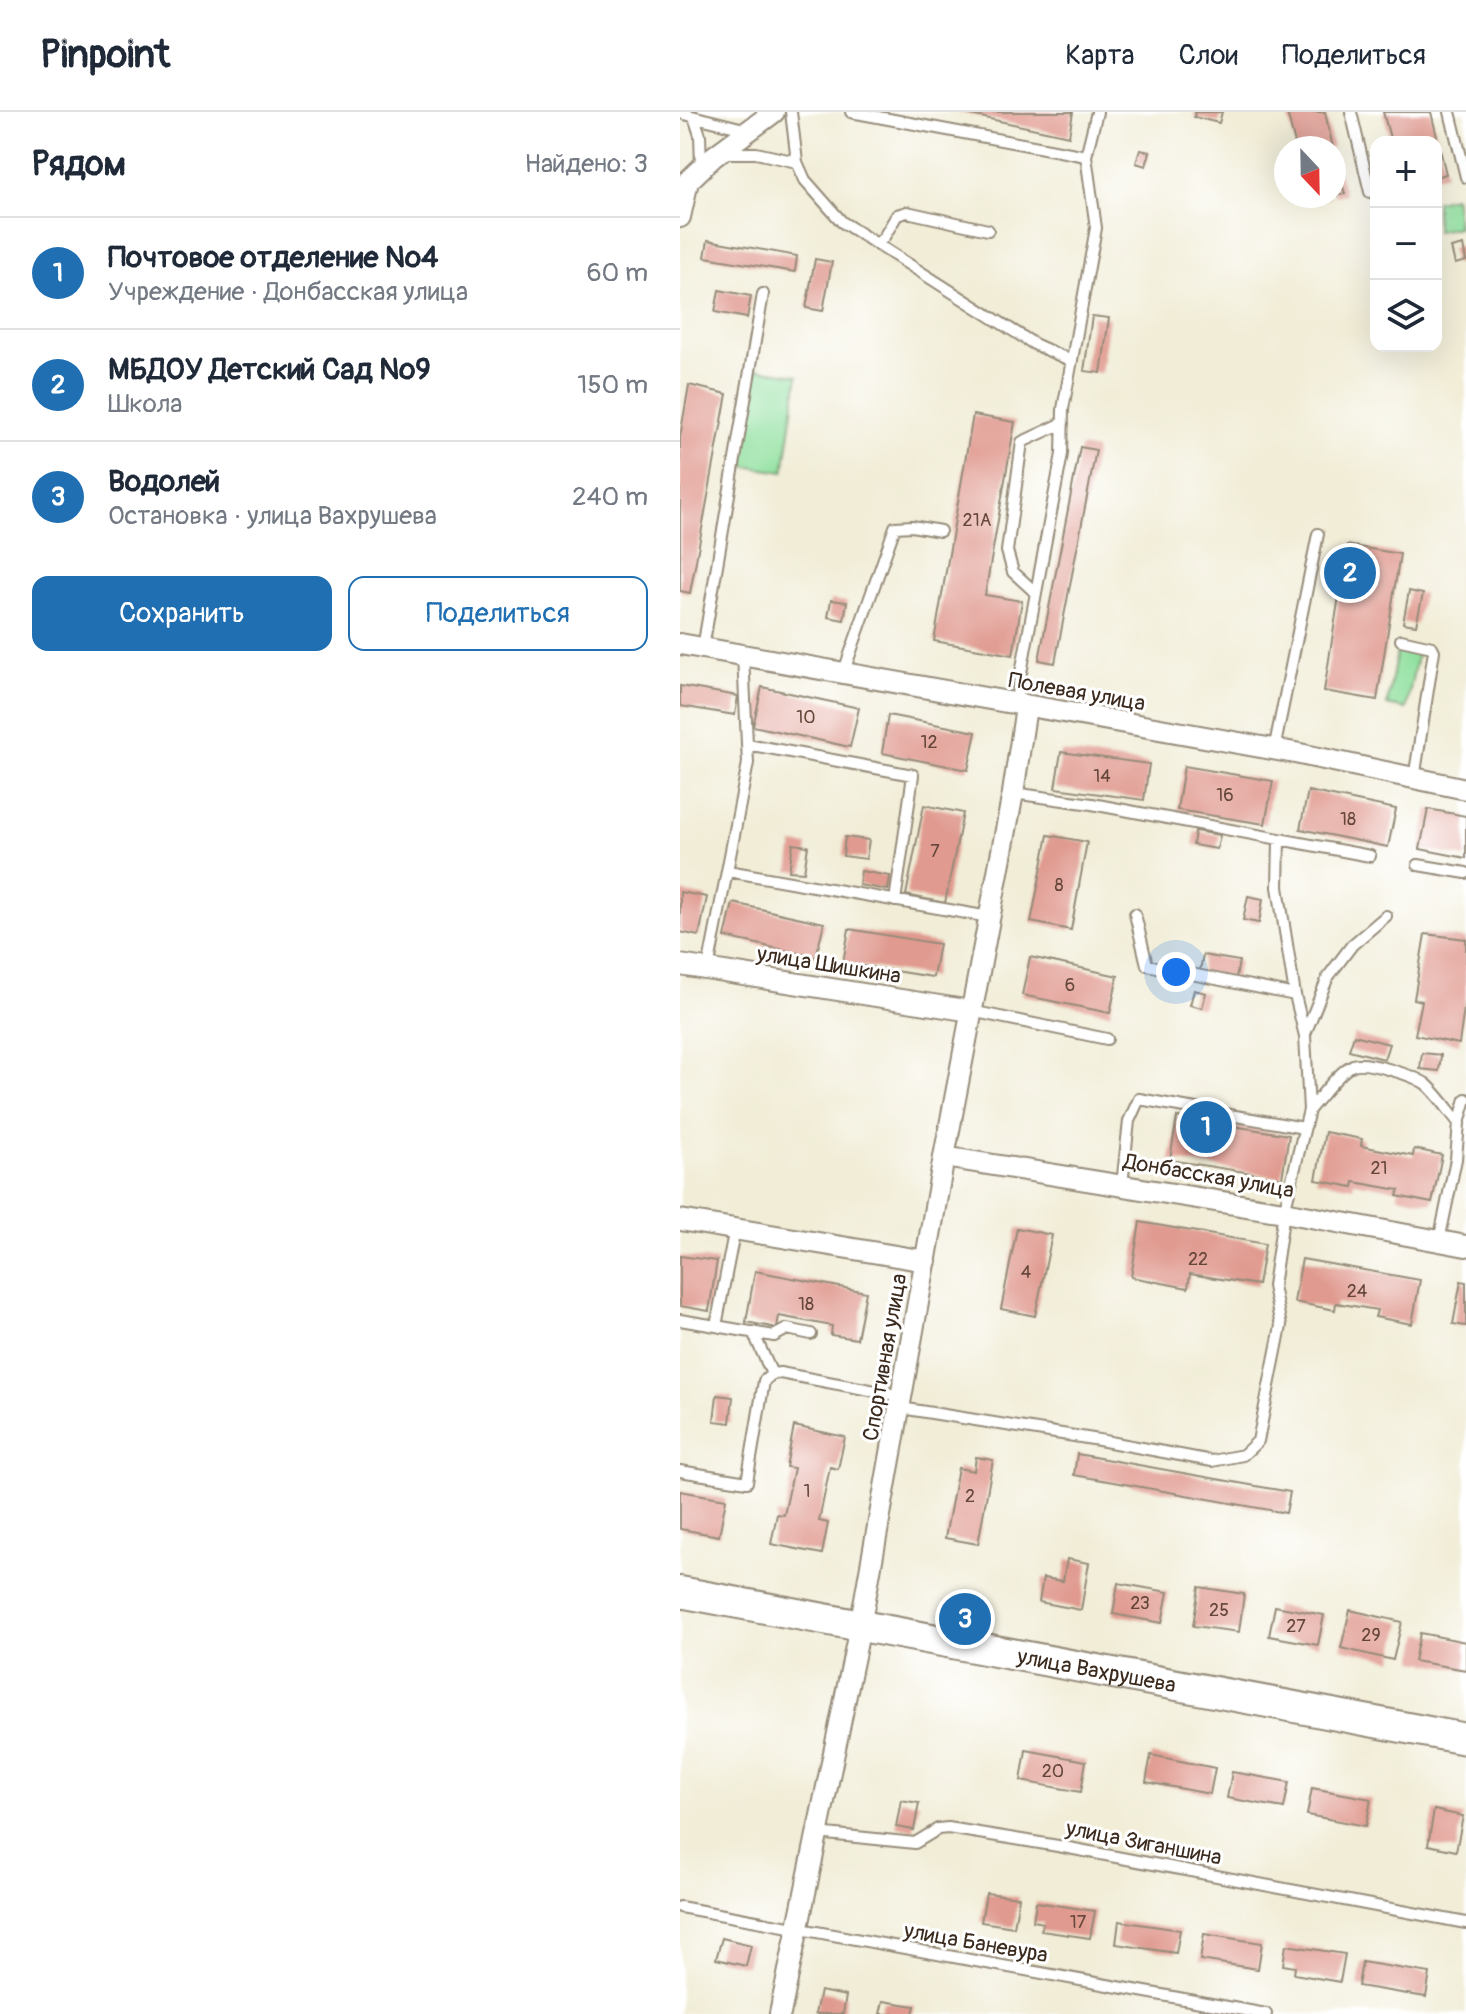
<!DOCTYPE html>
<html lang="ru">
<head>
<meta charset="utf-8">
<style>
  body { margin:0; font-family:Pangolin,sans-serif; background:#f2f2f3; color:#1f2937 }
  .controls { position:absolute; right:24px; top:24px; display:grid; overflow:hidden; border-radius:16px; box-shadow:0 8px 32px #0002 }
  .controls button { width:72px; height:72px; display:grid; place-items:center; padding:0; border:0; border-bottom:2px solid #e0e1e3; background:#fff; color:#1f2937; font:40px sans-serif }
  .compass { position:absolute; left:594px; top:24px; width:72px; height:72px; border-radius:50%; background:#fff; box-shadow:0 8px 32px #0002; rotate:158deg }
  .you { position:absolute; left:496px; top:860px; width:28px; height:28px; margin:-20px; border:6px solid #fff; border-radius:50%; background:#1a73e8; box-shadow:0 0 0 12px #1a73e833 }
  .badge { display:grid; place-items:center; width:52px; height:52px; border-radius:50%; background:#1f6fb2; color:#fff; font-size:26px; font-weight:700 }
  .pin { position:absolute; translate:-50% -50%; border:4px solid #fff; box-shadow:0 2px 8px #0006 }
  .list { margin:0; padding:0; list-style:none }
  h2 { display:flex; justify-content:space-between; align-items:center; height:104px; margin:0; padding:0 32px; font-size:34px }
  h2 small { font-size:26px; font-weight:400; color:#747a83 }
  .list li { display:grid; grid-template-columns:52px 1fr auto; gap:24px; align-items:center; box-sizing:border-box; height:112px; padding:0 32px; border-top:2px solid #e0e1e3 }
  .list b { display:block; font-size:30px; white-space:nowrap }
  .list p { margin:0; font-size:26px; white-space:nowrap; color:#747a83 }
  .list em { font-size:26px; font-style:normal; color:#747a83 }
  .actions { display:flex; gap:16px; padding:24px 32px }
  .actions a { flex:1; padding:18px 0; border:2px solid #1f6fb2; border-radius:16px; text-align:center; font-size:28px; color:#1f6fb2 }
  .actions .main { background:#1f6fb2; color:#fff }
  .icon { flex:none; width:44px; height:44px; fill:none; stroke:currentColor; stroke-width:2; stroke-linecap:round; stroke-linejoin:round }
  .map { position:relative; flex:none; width:786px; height:1902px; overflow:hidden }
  header { display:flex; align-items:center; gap:48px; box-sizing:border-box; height:112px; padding:0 40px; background:#fff; border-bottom:2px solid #e0e1e3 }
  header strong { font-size:38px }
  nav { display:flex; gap:44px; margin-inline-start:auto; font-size:28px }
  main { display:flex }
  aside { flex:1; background:#fff }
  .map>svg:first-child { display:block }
</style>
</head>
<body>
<header>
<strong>Pinpoint</strong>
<nav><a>Карта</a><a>Слои</a><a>Поделиться</a></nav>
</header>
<main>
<aside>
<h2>Рядом<small>Найдено: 3</small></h2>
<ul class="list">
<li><span class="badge">1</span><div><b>Почтовое отделение №4</b><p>Учреждение · Донбасская улица</p></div><em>60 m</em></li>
<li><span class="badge">2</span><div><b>МБДОУ Детский Сад №9</b><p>Школа</p></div><em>150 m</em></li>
<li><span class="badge">3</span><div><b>Водолей</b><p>Остановка · улица Вахрушева</p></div><em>240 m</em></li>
</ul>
<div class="actions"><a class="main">Сохранить</a><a>Поделиться</a></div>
</aside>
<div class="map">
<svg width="786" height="1902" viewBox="0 0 786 1902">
  <rect width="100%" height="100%" fill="#fff"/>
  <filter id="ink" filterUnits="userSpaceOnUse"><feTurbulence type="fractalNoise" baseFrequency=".0125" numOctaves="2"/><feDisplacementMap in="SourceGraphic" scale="16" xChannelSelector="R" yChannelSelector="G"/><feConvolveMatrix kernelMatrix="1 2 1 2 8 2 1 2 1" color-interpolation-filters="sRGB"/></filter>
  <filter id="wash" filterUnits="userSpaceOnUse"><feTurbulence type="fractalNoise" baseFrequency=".006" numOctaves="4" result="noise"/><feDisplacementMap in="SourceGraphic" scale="32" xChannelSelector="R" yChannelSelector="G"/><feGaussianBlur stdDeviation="1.8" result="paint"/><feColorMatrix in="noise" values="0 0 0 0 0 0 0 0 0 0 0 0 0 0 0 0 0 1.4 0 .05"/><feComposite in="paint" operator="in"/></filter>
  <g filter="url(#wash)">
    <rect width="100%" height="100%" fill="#f1edd7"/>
    <path fill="#90e09f" stroke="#66855e" stroke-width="2" d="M774 85 778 115 756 119V89Z
      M77 257 118 263 104 360 63 354Z
      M718 534 738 538 726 597 707 593Z"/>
    <g id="blocks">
      <path fill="#e09a8f" d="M277 0H393L389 24Z
        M515 0H542L539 11 514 5Z
        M607 0H645L653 36H616Z
        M703 0H751L766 62 756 65V30H711Z
        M460 38 470 40 466 54 456 51Z
        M654 43 665 82 654 84Z
        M628 84H651V85L629 91Z
        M28 128 117 144 115 160 25 145Z
        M783 133 786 149 775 152 771 136Z
        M135 147 152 150 143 199 126 196Z
        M39 178 71 184 67 206 35 200Z
        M412 204 429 206 421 261 404 259Z
        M9 273 47 282 10 481 0 479V325Z
        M293 303 335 310 305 483 342 489 333 543 254 529Z
        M400 335 416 338 375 551 359 548Z
        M667 433 720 442 697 588 644 579Z
        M729 479 743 482 736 513 723 511Z
        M151 488 167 490 164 508 148 505Z
        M0 574 58 584 55 603 0 594Z
        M82 575 179 596 170 635 73 614Z
        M208 603 296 620 288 658 202 641Z
        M381 640 469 652 464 688 375 676Z
        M504 654 593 669 585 712 497 698Z
        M628 679 716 697 708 735 620 717Z
        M244 693 283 701 265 791 226 783Z
        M748 697 786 704V746L740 737Z
        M515 719 540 723 537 737 513 733Z
        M368 723 407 730 391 818 351 810Z
        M165 725 189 728 186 747 163 744Z
        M113 732 128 734 124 760 109 759Z
        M181 759 210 764 208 778 179 773Z
        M0 780 27 785 19 824 0 820Z
        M568 784 583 787 579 811 563 808Z
        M53 791 144 811 136 845 45 825Z
        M169 817 259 832 253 865 163 851Z
        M745 822 786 827V882L779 932 735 923 742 889 734 887Z
        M523 843 559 849 556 866 520 859Z
        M350 845 438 864 430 901 342 883Z
        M514 878 526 881 522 896 510 893Z
        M674 923 709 932 704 947 669 938Z
        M742 941 761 943 759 959 740 957Z
        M497 1005 609 1023 602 1066 490 1048Z
        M645 1020 682 1027 681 1034 733 1044 734 1037 762 1043 752 1091 717 1084 719 1078 674 1070 673 1075 636 1068Z
        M460 1110 585 1132 578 1173 510 1162 508 1176 451 1165Z
        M337 1116 372 1123 355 1204 321 1197Z
        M0 1144 37 1149 29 1199 0 1194Z
        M622 1147 740 1168 732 1212 695 1205 697 1198 656 1191 655 1198 614 1190Z
        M75 1159 186 1180 177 1227 151 1223 152 1214 99 1204 97 1216 66 1210Z
        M781 1169 786 1170V1214L773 1212Z
        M37 1283 53 1285 50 1311 34 1309Z
        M114 1314 165 1325 158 1357 150 1355 139 1409 148 1411 142 1442 91 1432 97 1402 104 1403 114 1356 106 1355Z
        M397 1342 610 1380 606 1401 394 1363Z
        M296 1345 313 1348 298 1432 265 1426 278 1356 294 1359Z
        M0 1379 46 1387 39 1424 0 1417Z
        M387 1447 409 1451 401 1498 359 1490 363 1466 383 1469Z
        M438 1471 488 1480 482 1511 433 1502Z
        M519 1475 564 1482 559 1520 513 1514Z
        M595 1494 644 1503 638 1533 589 1524Z
        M670 1498 722 1510 713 1548 661 1536Z
        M740 1521 786 1530V1558L734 1549Z
        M346 1638 406 1649 401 1680 341 1669Z
        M471 1643 535 1656 530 1682 466 1670Z
        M552 1660 609 1670 604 1696 547 1686Z
        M632 1676 691 1687 686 1714 627 1703Z
        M221 1688 239 1691 234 1718 216 1715Z
        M754 1698 783 1704 776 1739 748 1733Z
        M306 1781 339 1785 334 1815 301 1810Z
        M356 1790 415 1799 410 1826 361 1819 363 1811 353 1809Z
        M439 1809 500 1818 496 1841 436 1832Z
        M524 1822 582 1831 578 1857 520 1848Z
        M42 1826 71 1833 66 1854 36 1847Z
        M606 1833 665 1842 660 1870 614 1862 615 1855 603 1853Z
        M682 1850 750 1861 746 1885 678 1874Z
        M140 1879 166 1884 163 1902H135Z
        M203 1889 235 1894 233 1902H200Z"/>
    </g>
  </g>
  <g filter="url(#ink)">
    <use href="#blocks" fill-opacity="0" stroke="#968c7a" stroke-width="2"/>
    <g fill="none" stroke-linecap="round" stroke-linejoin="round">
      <defs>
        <path id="lane" d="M111 0 117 50 125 68 162 110 354 232 392 249
          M171 0 406 44
          M671 0 690 80
          M770 0 786 65
          M0 1 68 18
          M14 5 20 23 21 54
          M44 41H76L117 50
          M197 132 204 125 217 103 227 100 308 118
          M356 481 333 460 327 439 342 330 383 311
          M721 528 752 535 754 539 734 667
          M23 536 83 182
          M63 542 67 632
          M164 559 215 415 232 414 260 419
          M335 593 382 342 383 297 416 116 406 44 417 0
          M594 638 638 422
          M333 681 412 692 690 744
          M738 753 786 761
          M48 759 309 805
          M455 802 467 853 615 883
          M28 857 68 651 67 632 233 663 215 789
          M291 899 427 927
          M625 922 648 865 672 833 706 804
          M629 998C640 986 659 959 673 953 686 948 735 964 746 972 758 982 769 999 779 1011
          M442 1073 449 1009 459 987 624 1016
          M759 1129 776 1047 779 1011 786 987
          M0 1208 36 1214 55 1116
          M36 1214 94 1224 107 1217 131 1222
          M73 1220 92 1262
          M221 1296 419 1328 532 1349 563 1343 578 1329 601 1214 593 1174 604 1100 629 998 625 924 615 883 598 775 599 727
          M0 1359 67 1370 84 1269 92 1262 100 1261 222 1284
          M137 1721 235 1731 258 1717 268 1716 378 1734 786 1811
          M0 1795 586 1902"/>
        <path id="street" d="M0 105 8 69 33 45 94 0
          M0 532 615 641 786 677
          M0 853 291 899
          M264 1045 604 1100 786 1134
          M0 1108 246 1149
          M100 1902 180 1515 264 1045 333 681 346 595"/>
        <g id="secondary">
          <path id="s1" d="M0 1480 786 1627"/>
        </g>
      </defs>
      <use href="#lane" stroke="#968c7a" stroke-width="14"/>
      <use href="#street" stroke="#968c7a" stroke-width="24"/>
      <use href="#secondary" stroke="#968c7a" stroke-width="34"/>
      <use href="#lane" stroke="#fff" stroke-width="10"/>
      <use href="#street" stroke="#fff" stroke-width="20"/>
      <use href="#secondary" stroke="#fff" stroke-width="30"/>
    </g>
  </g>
  <g text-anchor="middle" stroke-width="6" stroke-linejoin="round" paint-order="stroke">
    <g font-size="18" fill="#64463a">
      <text x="297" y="414">21А</text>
      <text x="126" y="611">10</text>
      <text x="249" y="636">12</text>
      <text x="422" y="670">14</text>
      <text x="545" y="689">16</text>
      <text x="668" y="713">18</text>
      <text x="255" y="745">7</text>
      <text x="379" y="779">8</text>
      <text x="390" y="879">6</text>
      <text x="699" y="1062">21</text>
      <text x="518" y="1153">22</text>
      <text x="346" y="1166">4</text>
      <text x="677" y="1185">24</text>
      <text x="126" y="1198">18</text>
      <text x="127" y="1385">1</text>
      <text x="290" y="1390">2</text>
      <text x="460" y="1497">23</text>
      <text x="539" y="1504">25</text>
      <text x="616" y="1520">27</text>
      <text x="691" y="1529">29</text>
      <text x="373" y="1665">20</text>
      <text x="398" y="1816">17</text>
    </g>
    <g font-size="22" fill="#3b2a1e" stroke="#fff">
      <text transform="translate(397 579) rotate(10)" y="8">Полевая улица</text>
      <text transform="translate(149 852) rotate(9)" y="8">улица Шишкина</text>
      <text transform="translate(529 1063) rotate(10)" y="8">Донбасская улица</text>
      <text transform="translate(204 1245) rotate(-80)" y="8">Спортивная улица</text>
      <text dy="8" stroke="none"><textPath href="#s1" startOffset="424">улица Вахрушева</textPath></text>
      <text transform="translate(464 1730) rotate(11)" y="8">улица Зиганшина</text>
      <text transform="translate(296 1830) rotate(10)" y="8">улица Баневура</text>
    </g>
  </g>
</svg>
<div class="controls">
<button>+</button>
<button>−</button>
<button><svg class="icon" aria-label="layers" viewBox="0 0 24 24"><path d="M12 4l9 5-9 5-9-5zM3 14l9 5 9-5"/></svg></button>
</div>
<svg class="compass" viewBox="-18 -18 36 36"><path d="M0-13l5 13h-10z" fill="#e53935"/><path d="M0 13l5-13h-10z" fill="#747a83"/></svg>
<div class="you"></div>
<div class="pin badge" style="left:526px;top:1015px">1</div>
<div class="pin badge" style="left:670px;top:461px">2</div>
<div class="pin badge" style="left:285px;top:1507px">3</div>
</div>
</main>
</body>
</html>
